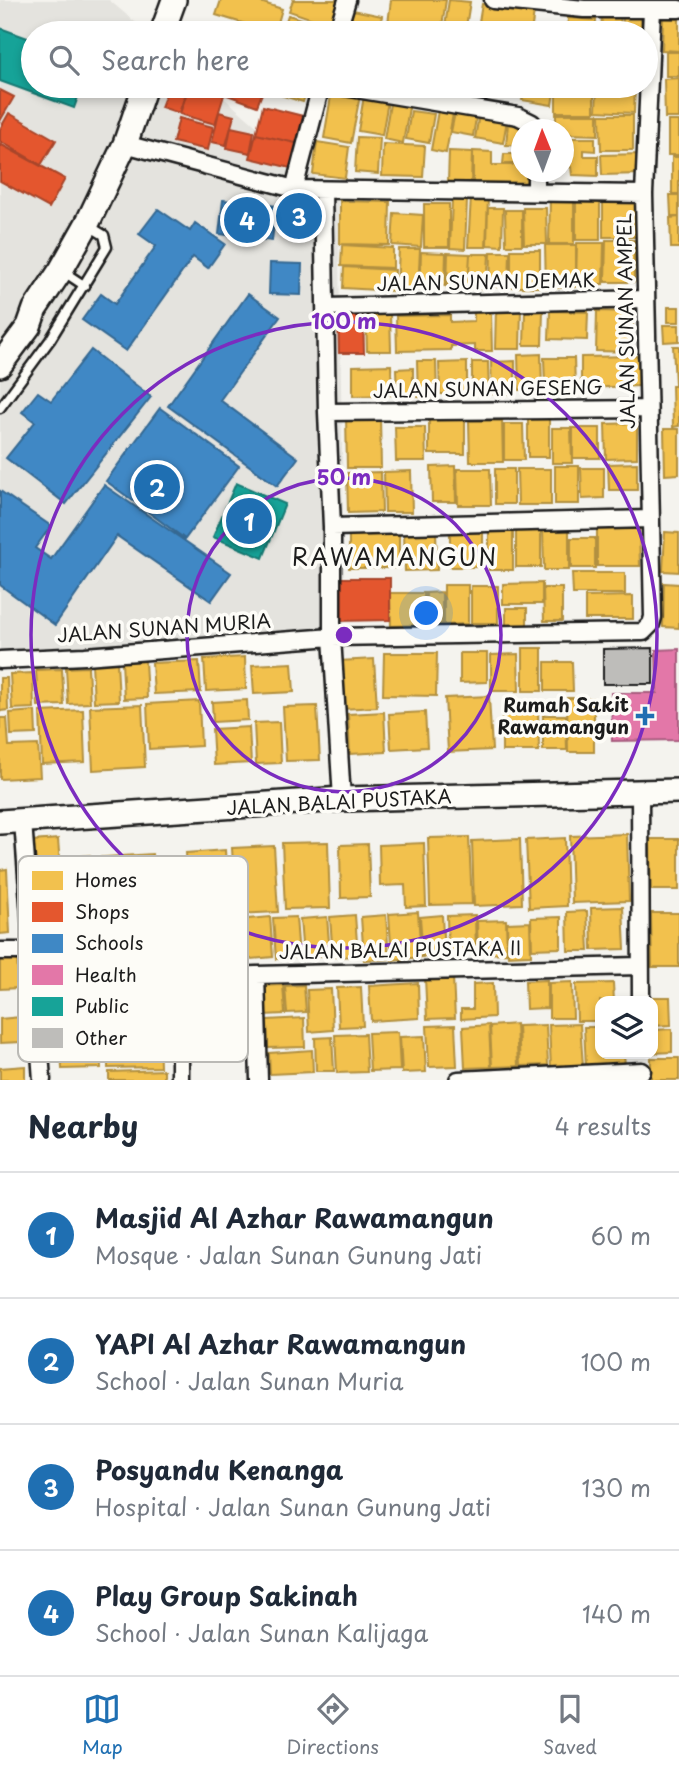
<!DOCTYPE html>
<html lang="en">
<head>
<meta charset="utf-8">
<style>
  body { margin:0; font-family:"Playpen Sans",sans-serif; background:#f6f6f7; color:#1f2937 }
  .controls { position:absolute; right:21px; bottom:21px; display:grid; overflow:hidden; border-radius:14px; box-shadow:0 4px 10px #0003 }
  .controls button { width:63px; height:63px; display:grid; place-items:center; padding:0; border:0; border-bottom:2px solid #e0e1e3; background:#fff; color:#1f2937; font:35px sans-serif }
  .compass { position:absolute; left:511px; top:119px; width:63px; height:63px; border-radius:50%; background:#fff; box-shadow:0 4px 10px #0003; rotate:359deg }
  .you { position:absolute; left:427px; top:614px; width:24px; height:24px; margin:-18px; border:5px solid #fff; border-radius:50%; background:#1a73e8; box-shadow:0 0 0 10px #1a73e833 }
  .badge { display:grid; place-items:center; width:46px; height:46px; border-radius:50%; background:#1f6fb2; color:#fff; font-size:23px; font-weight:700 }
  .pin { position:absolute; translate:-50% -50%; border:4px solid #fff; box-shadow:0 2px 7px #0006 }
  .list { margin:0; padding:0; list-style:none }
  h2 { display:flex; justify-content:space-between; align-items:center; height:91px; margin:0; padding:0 28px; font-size:30px }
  h2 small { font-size:23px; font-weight:400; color:#747a83 }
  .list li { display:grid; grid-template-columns:46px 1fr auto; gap:21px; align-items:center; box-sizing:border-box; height:126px; padding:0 28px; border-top:2px solid #e0e1e3 }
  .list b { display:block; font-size:26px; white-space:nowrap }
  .list p { margin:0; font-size:23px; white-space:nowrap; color:#747a83 }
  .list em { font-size:23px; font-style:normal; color:#747a83 }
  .icon { flex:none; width:38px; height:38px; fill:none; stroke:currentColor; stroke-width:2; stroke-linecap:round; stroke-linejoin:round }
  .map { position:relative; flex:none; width:679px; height:1080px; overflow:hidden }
  .search { position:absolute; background:#fff; box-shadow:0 4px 10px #0003; left:21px; right:21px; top:21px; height:77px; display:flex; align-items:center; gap:18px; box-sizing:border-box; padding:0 24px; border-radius:38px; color:#747a83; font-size:26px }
  .sheet { height:595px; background:#fff }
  nav { display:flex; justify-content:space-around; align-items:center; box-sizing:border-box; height:98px; border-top:2px solid #e0e1e3; background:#fff; font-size:19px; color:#747a83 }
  nav a { display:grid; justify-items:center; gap:4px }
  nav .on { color:#1f6fb2 }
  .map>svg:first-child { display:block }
</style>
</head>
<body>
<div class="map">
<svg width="679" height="1080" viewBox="0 0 679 1080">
  <rect width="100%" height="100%" fill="#f4f3ee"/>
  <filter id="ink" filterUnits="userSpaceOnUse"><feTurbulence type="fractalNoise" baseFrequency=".0143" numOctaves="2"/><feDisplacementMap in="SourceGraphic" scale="14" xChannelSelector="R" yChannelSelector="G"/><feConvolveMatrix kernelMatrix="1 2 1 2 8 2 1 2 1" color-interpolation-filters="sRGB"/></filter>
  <g filter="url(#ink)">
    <path fill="#e4e3de" d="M0 0H109L148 33H33V86H210L338 196 345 635 0 658Z"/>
    <path fill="#f2c14e" stroke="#b2903f" stroke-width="2" d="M221 0H254L282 9 275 33 216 15Z
      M293 0H339L330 25 289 11Z
      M391 0H446L441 33 387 31Z
      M449 0 470 2 465 33H444Z
      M482 4 534 12 531 33H513L478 28Z
      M353 10 382 16 378 33H348Z
      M602 14 621 15 619 33H601Z
      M288 15 326 26 324 33H282Z
      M568 18 596 20 595 33H567Z
      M623 18H641V33H622Z
      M663 18 679 19V51L662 50Z
      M666 52H679V76H666Z
      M679 78V118H665L664 79Z
      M273 86H308L303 102 271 92Z
      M485 86H503L501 96 483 93Z
      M505 86H520L518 96 504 94Z
      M525 86H555L552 105 522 100Z
      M597 86H635L634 113 596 111Z
      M332 90 360 95 351 143 324 138Z
      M556 92H594V112H556Z
      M364 96 388 101 382 135 358 131Z
      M391 98 410 102 403 143 384 139Z
      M439 105 454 108 446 153 431 150Z
      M456 108 477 112 473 136 451 132Z
      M411 111 434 114 429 143 406 139Z
      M556 114H598V135L564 134V130H556Z
      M479 115 507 120 503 143 475 138Z
      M600 115H633V150H601Z
      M668 121H679V155H668Z
      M508 124 532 125 531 130H522V146L506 145Z
      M357 137 380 138 378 174 355 172Z
      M564 138H595V151L584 150V156H598V176L572 175 571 167 564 166Z
      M317 142 349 147 345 178 313 174Z
      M383 144 425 146 423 177 382 176Z
      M449 151 472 152 471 183 448 182Z
      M473 151 492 152V165H522V172H533V188H505V183L473 184Z
      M504 154H522V164H503Z
      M643 154V174L602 175 601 155Z
      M672 157H679V194H672Z
      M670 195H679V216H671Z
      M471 197 488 198 486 247H468Z
      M452 199 467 200 465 249 450 248Z
      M550 199H574V244H549Z
      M600 200V240H576V201Z
      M340 201 390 202 389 245 340 244Z
      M603 203H641V237H603Z
      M424 204H449V247H424Z
      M488 208H503L502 246 487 245Z
      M523 208H546L547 244H524Z
      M505 210H522V245H506Z
      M394 213 423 215 421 247 392 245Z
      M679 217V248H671L670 218Z
      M606 240H634V282H605Z
      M577 243H604L603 284H576Z
      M342 245 393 248V268L341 266Z
      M545 245H576V287L546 288Z
      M399 249H420L418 290 397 289Z
      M511 250H540V287H511Z
      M421 252 446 253 445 286 420 285Z
      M491 252H510L509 287H490Z
      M448 253 470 254 468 288H447Z
      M470 254H489L487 289 468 288Z
      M344 267 395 270 394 291 343 288Z
      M496 307 521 308 520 349H495Z
      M668 307H679V322H668Z
      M525 311H543L542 345H524Z
      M550 311 588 312 587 340 549 339Z
      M597 311 633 312 632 352 596 351Z
      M474 312H491L492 351H475V345L451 346V350L397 351 396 316 450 315V322L474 321Z
      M390 313 391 351H367L366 314Z
      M663 325H679V341L664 342Z
      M673 346H679V384H675Z
      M541 354 542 390H519L518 355Z
      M640 356V386L581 388V357Z
      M544 358H574L575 384 545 385Z
      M417 361H436L437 397H418Z
      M515 361V393L492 394 491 362Z
      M467 362V394H440L439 363Z
      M472 362H488L489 392H472Z
      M391 365 392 395 353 396V366Z
      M413 368V395L397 396 396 369Z
      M672 386H679V426L673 427Z
      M465 414V454H429V415Z
      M346 416H380L381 468H347Z
      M549 418V457H528V419Z
      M469 421H502L503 462H470Z
      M637 423V458L606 459 605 424Z
      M504 424H523L524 460H504Z
      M395 427H425L426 461H396Z
      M552 428H571L572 463H552Z
      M573 428H600V458H573Z
      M664 429H679V474L665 475Z
      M637 463V490H609L608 464Z
      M455 466 456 502H432L431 467Z
      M555 466H579V504H555Z
      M581 468H604V498L582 499Z
      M457 469H490L491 505H458Z
      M495 469H514V504H495Z
      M517 469H551V505H518Z
      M411 471 412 512H385L384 472Z
      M381 472 382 512 348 513 347 473Z
      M450 528 483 529V567H450Z
      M404 529H436L437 570 405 571Z
      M543 529H569V570H544Z
      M597 529H639L640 566H597Z
      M399 530V568H349V531Z
      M489 531H513V570H489Z
      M516 531H541V567H516Z
      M665 532 679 533V572L663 571Z
      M571 538H595V568H571Z
      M572 573H625V594H573Z
      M542 583V604H503V584Z
      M664 583 679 584V628L663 627Z
      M444 585H468V624L444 625Z
      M471 586H498V623H471Z
      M543 588H562V621H544Z
      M442 592V624L426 625V593Z
      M390 593H424V625L391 626Z
      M633 596V619H585V597Z
      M506 608H527V630H506Z
      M523 648H542V691H523Z
      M384 653H437L436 696 383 695Z
      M460 653H487V682L460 683Z
      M518 654 519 691H491V655Z
      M245 657 246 689 206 691 204 659Z
      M374 659 377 707 342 709 339 661Z
      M145 661 147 698 124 699 122 662Z
      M199 661 201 692 154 694 152 663Z
      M117 662 119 701 94 702 92 663Z
      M545 662H572L573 691H545Z
      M292 663 294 692 254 694 252 665Z
      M88 667 90 703 68 704 66 668Z
      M62 669 64 705 38 706 36 670Z
      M33 673 34 708 12 709 10 674Z
      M0 678H7L8 710 0 711Z
      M489 696 492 750 448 752 445 698Z
      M567 698H594V752H568Z
      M247 700 248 720 213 722 212 702Z
      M199 701 201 746 149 749 147 704Z
      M142 705 145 767 93 770 90 707Z
      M317 706 320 760 286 761 283 707Z
      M502 707H538L539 751H502Z
      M83 710 85 762 42 764 40 712Z
      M35 711 36 734 11 735 10 713Z
      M384 712 386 752 350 754 348 714Z
      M425 712 427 747 391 749 389 714Z
      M543 715H566L567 750H543Z
      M0 718H7L9 746 38 745 40 777 0 779Z
      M279 722 281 763 256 764 254 723Z
      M249 727 251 763 214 765 212 729Z
      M627 834 629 901 572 903 570 836Z
      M469 837 472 904 430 905 428 838Z
      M565 838 567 906 529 908 526 840Z
      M58 839 63 906 37 908 32 841Z
      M520 839 522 904 474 906 472 841Z
      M650 839H679V890H651Z
      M328 842 330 908 285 909 282 843Z
      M424 843 426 906 406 907 405 885 380 886 379 845Z
      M368 844 370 897 341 898 340 845Z
      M274 846 278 912 236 914 232 848Z
      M225 850 228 897 189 900 186 853Z
      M152 854 155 883 94 888 91 858Z
      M90 855 95 920 66 922 61 858Z
      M7 869 10 933 0 934V870Z
      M623 907 625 949 592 950 591 908Z
      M587 911 589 951H568L567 912Z
      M418 912 421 957 392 960 389 914Z
      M651 913H679V967H652Z
      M355 915 358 956 333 957 330 917Z
      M386 915 389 959 364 960 361 917Z
      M442 915 444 955 423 957 420 917Z
      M475 915 476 953 448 954 447 916Z
      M270 917 273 957 240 960 237 920Z
      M296 917 299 957 276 959 273 918Z
      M327 917 330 955 303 957 300 919Z
      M561 917V948L532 949 531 918Z
      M506 920 507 953 478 954 477 921Z
      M530 922 531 955 508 956 507 923Z
      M17 959 19 988 0 989V960Z
      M453 977 455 1018 427 1019 425 978Z
      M547 980V1008L526 1009 525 981Z
      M572 982 573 1018H549V983Z
      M418 983 419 1018 371 1021 369 986Z
      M493 983 494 1017 461 1019V1009H473V984Z
      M613 983 614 1001H600V1021H577L576 984Z
      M283 985 285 1014 263 1015 261 986Z
      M304 985 306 1012 287 1013 285 986Z
      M361 987 363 1026 339 1027 337 988Z
      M331 989 333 1030 309 1032 307 990Z
      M648 997H670L671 1025 653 1026V1001H648Z
      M20 1017 22 1042 0 1043V1019Z
      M304 1018 305 1047 268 1048 267 1020Z
      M516 1024 518 1066 492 1067 490 1026Z
      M580 1024 583 1066 551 1068 549 1025Z
      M455 1025 457 1066 429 1067 427 1026Z
      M489 1025 491 1067 465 1068 463 1027Z
      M546 1025 548 1065 520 1066 518 1026Z
      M584 1027H600V1054H624L625 1065 586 1067Z
      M672 1029V1052L653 1053V1030Z
      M398 1032 400 1070 370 1071 368 1033Z
      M365 1034 367 1072 337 1073 335 1035Z
      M424 1036 426 1072 402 1073 400 1037Z
      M332 1037 334 1071H316L315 1038Z
      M159 1038 160 1067 108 1068V1039Z
      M100 1042 101 1068 62 1069 61 1044Z
      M312 1050 313 1072 270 1074 269 1053Z
      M651 1058H679V1080H651Z
      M25 1066V1080H0V1068Z
      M164 1070V1080H109V1072Z"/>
    <path fill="#e4572e" stroke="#a84529" stroke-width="2" d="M169 86H188L179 113 161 107Z
      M189 86 224 95 215 124 180 114Z
      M203 86H265L257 106Z
      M0 90 14 97 0 121Z
      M263 106 307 117 300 144 256 134Z
      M219 112 234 116 226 145 212 142Z
      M9 113 56 140 41 165 0 141V129Z
      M179 118 213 127 208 150 173 142Z
      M231 127 254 132 250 153 227 148Z
      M256 134 300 144 295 169 250 158Z
      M0 144 65 179 49 208 0 181Z
      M363 315 364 353H339L338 316Z
      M336 578H390V620L337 621Z"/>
    <path fill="#3f88c5" stroke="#346892" stroke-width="2" d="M223 200 276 206 272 241 219 234Z
      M158 209 190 231 195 223 225 244 208 268 193 257 126 351 82 320 101 294 115 304 156 246 139 234Z
      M270 263 302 264 301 295 269 294Z
      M248 294 280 317 220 400 298 458 277 486 168 406Z
      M91 350 151 397 66 504 6 458 35 422 22 412 38 392 51 401Z
      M160 408 239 466 185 539 106 481Z
      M104 485 231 573 211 601 117 536 55 625 0 585V491L51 526 35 548 51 559Z"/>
    <path fill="#e377a8" stroke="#a75c7e" stroke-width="2" d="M679 649V740L612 741 611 693H657L656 650Z"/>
    <path fill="#17a398" stroke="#187a73" stroke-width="2" d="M0 28 33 40V86H82L74 108 0 81Z
      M283 199 305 200 303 225 282 224Z
      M236 483 285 504 263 558 213 537Z"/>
    <path fill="#bebdba" stroke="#1c1c1c" stroke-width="2" d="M653 648V684H603V649Z"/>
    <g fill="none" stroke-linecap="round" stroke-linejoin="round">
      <defs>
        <path id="lane" d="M64 272 85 286
          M0 408 50 340 107 247 104 235 89 226"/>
        <path id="street" d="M493 0 584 9H679
          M337 33 347 0
          M338 86 518 116 532 123 534 130
          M125 144 294 189 644 194
          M536 172V192
          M294 189 321 86
          M323 190 327 412 332 527V637L342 799
          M327 307 646 299
          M327 412 648 409
          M332 527 650 519
          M0 660 85 656 332 637 643 632 651 624 653 617 644 194 652 10
          M640 791 641 1001
          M23 821 42 1080
          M0 951H33
          M256 975 259 1080
          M180 978V1080
          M34 989 180 978 256 975 640 966
          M458 1080 642 1071"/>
        <path id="secondary" d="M162 33 174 0
          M0 365 29 326 35 309 61 270 87 224 125 144 145 86
          M0 822 342 799 679 791"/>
      </defs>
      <use href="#lane" stroke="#1c1c1c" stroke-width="13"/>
      <use href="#street" stroke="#1c1c1c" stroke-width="21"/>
      <use href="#secondary" stroke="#1c1c1c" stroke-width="28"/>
      <use href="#lane" stroke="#fdfcf7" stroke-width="8"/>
      <use href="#street" stroke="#fdfcf7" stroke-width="16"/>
      <use href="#secondary" stroke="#fdfcf7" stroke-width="23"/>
    </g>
  </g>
  <g fill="none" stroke="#7b2cbf" stroke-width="3.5">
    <circle cx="344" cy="635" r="157"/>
    <circle cx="344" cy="635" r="313"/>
  </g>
  <path fill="#1f6fb2" stroke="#fdfcf7" stroke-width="2.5" d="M641.5 705.5h7v7h7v7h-7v7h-7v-7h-7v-7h7z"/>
  <g text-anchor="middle" stroke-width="7" stroke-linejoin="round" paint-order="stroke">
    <g font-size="19" fill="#1c1c1c" stroke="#fdfcf7">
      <text transform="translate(486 282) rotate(-1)" y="7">JALAN SUNAN DEMAK</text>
      <text transform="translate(626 321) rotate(-91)" y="7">JALAN SUNAN AMPEL</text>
      <text transform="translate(488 389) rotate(-1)" y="7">JALAN SUNAN GESENG</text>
      <text transform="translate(164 628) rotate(-4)" y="7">JALAN SUNAN MURIA</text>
      <text transform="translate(339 802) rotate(-3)" y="7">JALAN BALAI PUSTAKA</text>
      <text transform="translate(400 950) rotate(-1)" y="7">JALAN BALAI PUSTAKA II</text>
    </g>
    <g font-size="19" font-weight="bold" fill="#1c1c1c" stroke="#fdfcf7" text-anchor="end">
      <text x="629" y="712">Rumah Sakit<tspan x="629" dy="22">Rawamangun</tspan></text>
    </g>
    <g font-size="23" letter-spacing="2" fill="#1c1c1c" stroke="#fdfcf7">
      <text x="395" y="566">RAWAMANGUN</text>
    </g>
  </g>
  <rect x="18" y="856" width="230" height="206" rx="10" fill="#fdfcf7" stroke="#bab9b5" stroke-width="2"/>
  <rect x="32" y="871" width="31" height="19" fill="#f2c14e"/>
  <rect x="32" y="902" width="31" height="20" fill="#e4572e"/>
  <rect x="32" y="934" width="31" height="19" fill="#3f88c5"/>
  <rect x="32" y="965" width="31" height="20" fill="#e377a8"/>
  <rect x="32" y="997" width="31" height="19" fill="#17a398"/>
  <rect x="32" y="1028" width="31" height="20" fill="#bebdba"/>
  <g font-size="19" fill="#1c1c1c">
    <text x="75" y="887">Homes</text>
    <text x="75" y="919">Shops</text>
    <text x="75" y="950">Schools</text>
    <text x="75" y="982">Health</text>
    <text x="75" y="1013">Public</text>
    <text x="75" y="1045">Other</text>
  </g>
  <circle cx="344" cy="635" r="10" fill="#7b2cbf" stroke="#fdfcf7" stroke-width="3.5"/>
  <g font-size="21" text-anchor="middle" font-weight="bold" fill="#7b2cbf" stroke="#fdfcf7" stroke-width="7" stroke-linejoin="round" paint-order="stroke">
    <text x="344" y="329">100 m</text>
    <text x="344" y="485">50 m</text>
  </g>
</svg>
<div class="controls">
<button><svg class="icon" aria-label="layers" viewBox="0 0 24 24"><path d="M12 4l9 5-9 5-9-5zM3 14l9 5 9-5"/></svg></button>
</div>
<svg class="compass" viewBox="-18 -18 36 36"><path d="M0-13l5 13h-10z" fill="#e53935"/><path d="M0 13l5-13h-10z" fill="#747a83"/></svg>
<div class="you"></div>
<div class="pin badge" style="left:249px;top:521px">1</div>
<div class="pin badge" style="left:157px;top:487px">2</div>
<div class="pin badge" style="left:299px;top:216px">3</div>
<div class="pin badge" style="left:247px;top:220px">4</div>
<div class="search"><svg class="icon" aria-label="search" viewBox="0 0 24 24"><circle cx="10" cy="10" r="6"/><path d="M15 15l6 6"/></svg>Search here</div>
</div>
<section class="sheet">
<h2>Nearby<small>4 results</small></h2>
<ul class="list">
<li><span class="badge">1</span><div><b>Masjid Al Azhar Rawamangun</b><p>Mosque · Jalan Sunan Gunung Jati</p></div><em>60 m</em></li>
<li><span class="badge">2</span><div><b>YAPI Al Azhar Rawamangun</b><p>School · Jalan Sunan Muria</p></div><em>100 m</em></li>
<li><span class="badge">3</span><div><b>Posyandu Kenanga</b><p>Hospital · Jalan Sunan Gunung Jati</p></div><em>130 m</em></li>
<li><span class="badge">4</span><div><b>Play Group Sakinah</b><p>School · Jalan Sunan Kalijaga</p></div><em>140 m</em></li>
</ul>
</section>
<nav>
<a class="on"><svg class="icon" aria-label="map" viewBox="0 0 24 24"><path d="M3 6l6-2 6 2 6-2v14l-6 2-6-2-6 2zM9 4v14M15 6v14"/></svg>Map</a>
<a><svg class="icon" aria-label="directions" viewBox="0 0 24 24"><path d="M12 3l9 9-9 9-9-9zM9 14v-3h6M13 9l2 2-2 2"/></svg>Directions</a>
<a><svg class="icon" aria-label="saved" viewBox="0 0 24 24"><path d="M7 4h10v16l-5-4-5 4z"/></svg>Saved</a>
</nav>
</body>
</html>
